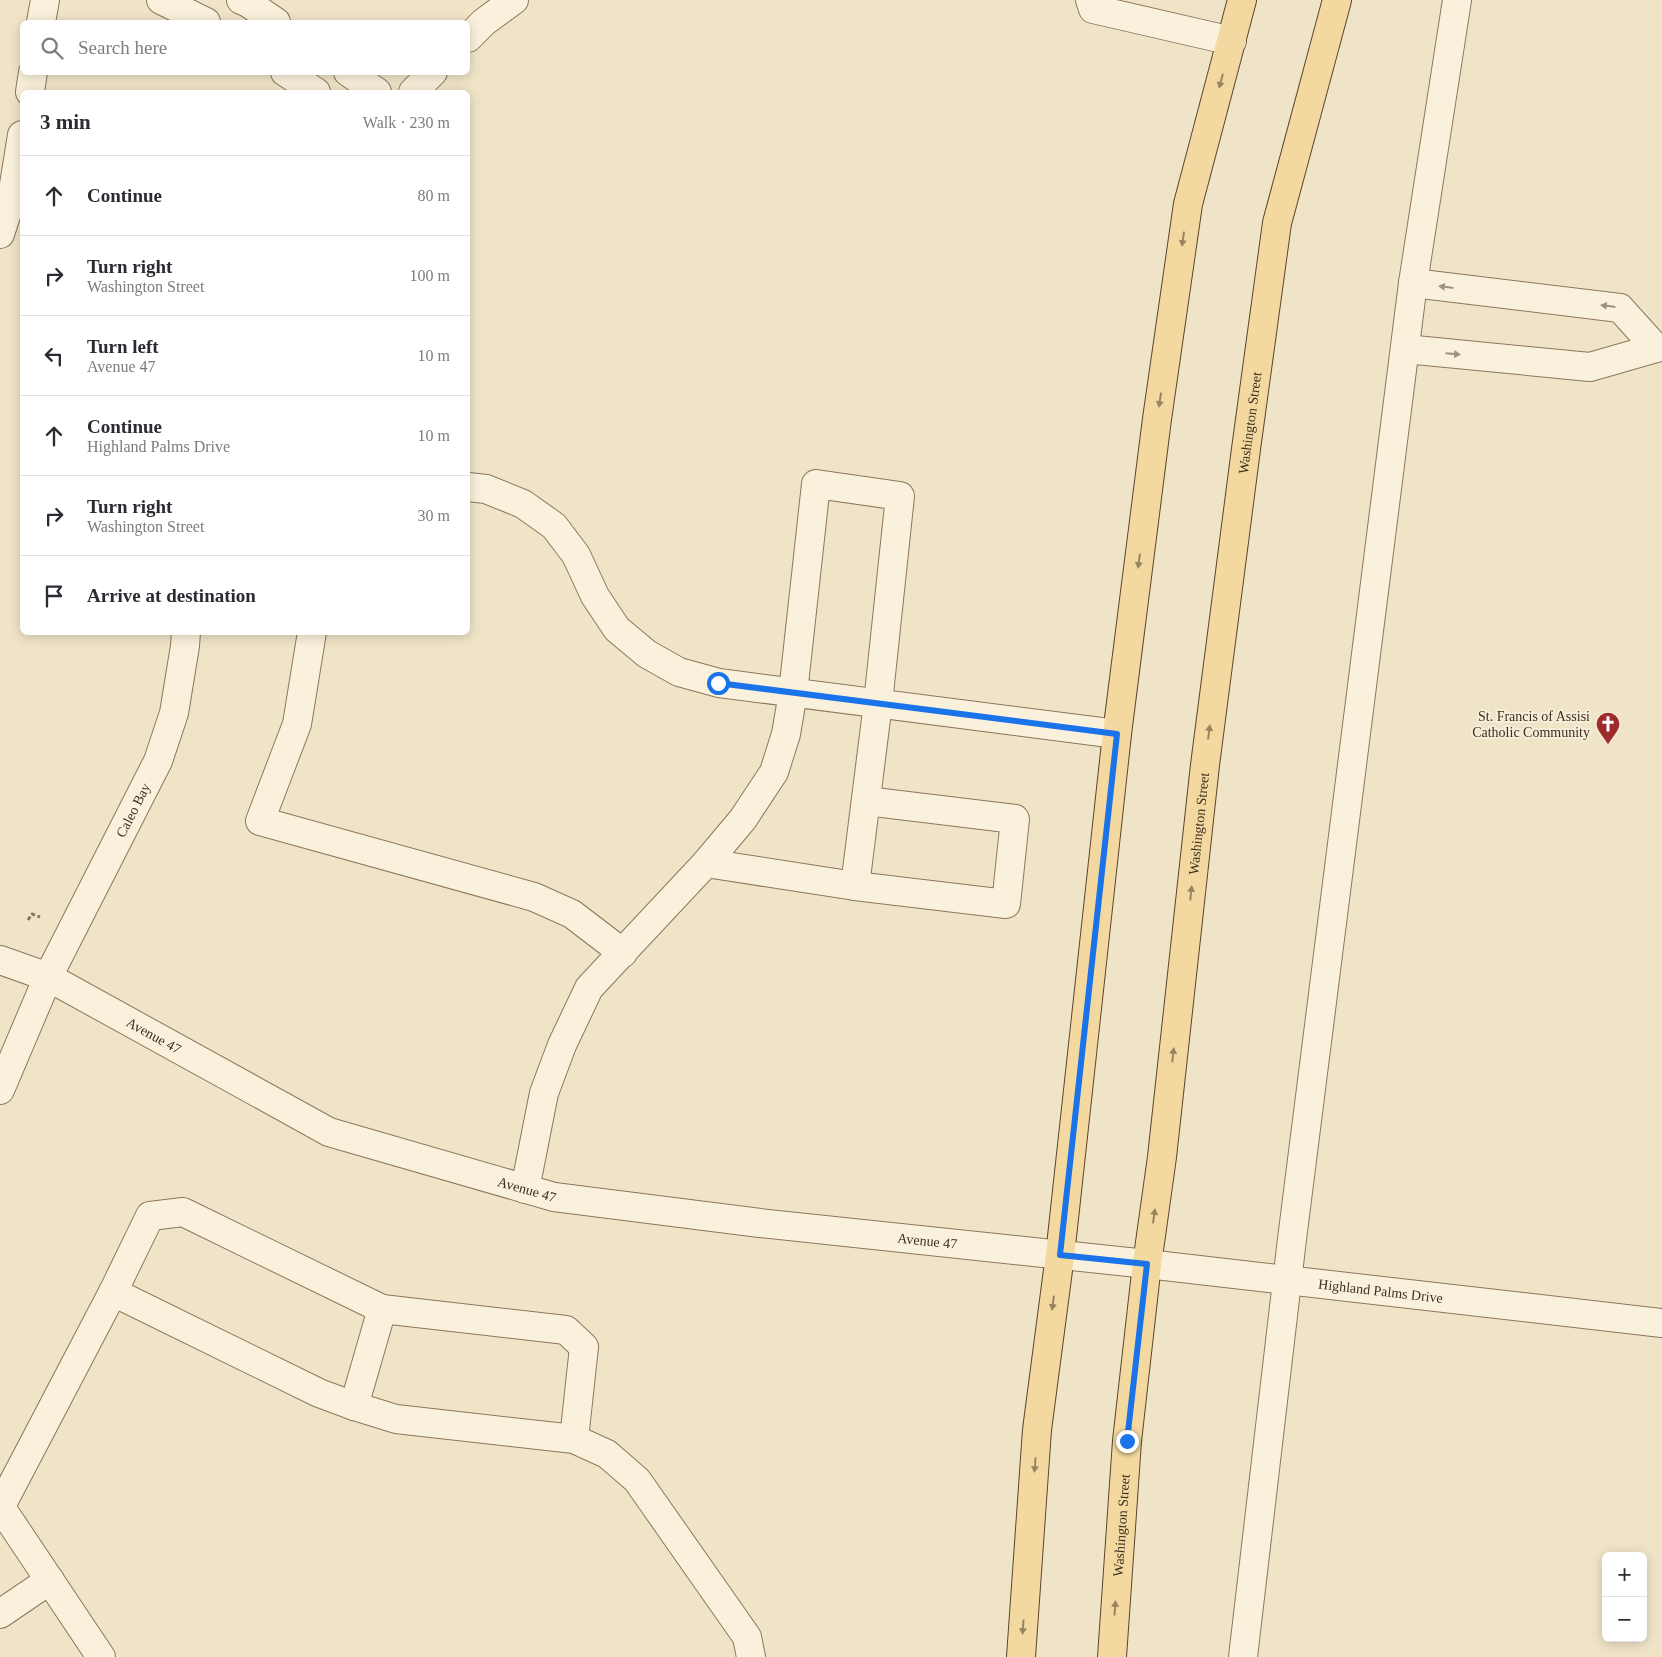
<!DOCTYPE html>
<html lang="en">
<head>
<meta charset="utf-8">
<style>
  body { margin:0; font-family:"Times New Roman",serif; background:#f2f2f3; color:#2b2b33 }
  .controls { position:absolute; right:15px; bottom:15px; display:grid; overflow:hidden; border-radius:8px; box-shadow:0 2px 12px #0003 }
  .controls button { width:45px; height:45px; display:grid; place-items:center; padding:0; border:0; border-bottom:1px solid #e1e1e2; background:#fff; color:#2b2b33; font:25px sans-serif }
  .stop { position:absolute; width:15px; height:15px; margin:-11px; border:4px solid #1a73e8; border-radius:50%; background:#fff }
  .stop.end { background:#1a73e8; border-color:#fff; box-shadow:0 1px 5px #0008 }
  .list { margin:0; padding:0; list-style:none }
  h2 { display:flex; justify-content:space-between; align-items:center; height:65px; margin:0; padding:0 20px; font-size:21px }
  h2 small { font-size:16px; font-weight:400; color:#7c7c81 }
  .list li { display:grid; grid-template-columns:32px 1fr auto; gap:15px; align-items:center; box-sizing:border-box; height:80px; padding:0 20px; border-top:1px solid #e1e1e2 }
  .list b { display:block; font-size:19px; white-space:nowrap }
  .list p { margin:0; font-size:16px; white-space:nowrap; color:#7c7c81 }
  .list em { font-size:16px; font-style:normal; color:#7c7c81 }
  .icon { flex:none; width:28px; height:28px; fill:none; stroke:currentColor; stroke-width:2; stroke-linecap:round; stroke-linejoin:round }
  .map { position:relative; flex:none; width:1662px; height:1657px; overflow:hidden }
  .search { position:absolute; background:#fff; box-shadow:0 2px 12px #0003; left:20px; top:20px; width:450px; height:55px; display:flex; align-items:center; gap:12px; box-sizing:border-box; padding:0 18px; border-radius:8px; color:#7c7c81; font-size:19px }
  .panel { position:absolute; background:#fff; box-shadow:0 2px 12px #0003; left:20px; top:90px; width:450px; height:545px; border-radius:8px }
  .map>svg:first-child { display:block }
</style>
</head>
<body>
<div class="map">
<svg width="1662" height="1657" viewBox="0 0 1662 1657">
  <rect width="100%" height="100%" fill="#f0e4c8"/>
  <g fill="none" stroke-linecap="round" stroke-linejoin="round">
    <defs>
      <g id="minor">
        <path d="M161 0 206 22"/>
        <path d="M241 0 248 3 276 22"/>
        <path d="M1090 0 1093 9 1232 41"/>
        <path d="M41 22 45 0"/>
        <path d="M468 38 484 22 514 0"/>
        <path d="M285 72 316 92"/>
        <path d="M348 72 377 92"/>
        <path d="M30 92 33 72"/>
        <path d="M413 92 433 72"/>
        <path d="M0 234 12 197 22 135"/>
        <path d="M1413 283 1620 308 1656 348"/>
        <path d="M1405 349 1590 367 1656 348"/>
        <path d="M468 487 486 489 523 504 554 526 576 555 595 596 617 629 647 654 679 672 719 683 1117 734"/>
        <path d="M312 632 297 724 260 821 534 897 572 914 623 953"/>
        <path d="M706 863 855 886 1006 904 1015 819 866 801"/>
        <path id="s1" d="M0 960 48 977 329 1132 554 1197 760 1223 1147 1264 1662 1323"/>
        <path id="s2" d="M0 1090 48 977 158 761 174 713 185 646 186 632"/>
        <path d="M525 1189 544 1093 562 1045 589 988 706 863 743 819 774 772 786 734 793 693 816 484 900 496 878 703 855 886"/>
        <path d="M113 1292 150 1216 183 1212 382 1309 566 1330 584 1347 574 1439"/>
        <path d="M354 1406 382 1309"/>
        <path d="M0 1506 101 1657"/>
        <path d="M1 1506 113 1292 319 1393 354 1406 396 1419 574 1439 607 1454 637 1480 747 1637 751 1657"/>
        <path d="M0 1614 50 1580"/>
        <path d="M1243 1657 1292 1239 1413 283 1457 0"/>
      </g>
      <g id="major">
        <path d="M1021 1657 1037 1430 1060 1255 1117 734 1157 419 1188 204 1242 0"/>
        <path id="s3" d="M1112 1657 1127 1441 1147 1264 1162 1157 1205 765 1246 449 1277 223 1337 0"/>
      </g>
    </defs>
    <use href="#minor" stroke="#8d765c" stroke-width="30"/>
    <use href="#major" stroke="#5b4430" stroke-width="30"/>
    <path stroke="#8d765c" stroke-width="3" stroke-dasharray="4 2.5" stroke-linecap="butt" d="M28 920 32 914 40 917"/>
    <use href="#minor" stroke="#faf1dc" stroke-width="28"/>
    <use href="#major" stroke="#f3d9a0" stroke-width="28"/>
  </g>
  <defs><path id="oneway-solid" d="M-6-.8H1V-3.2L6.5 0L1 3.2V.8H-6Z" transform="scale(1.25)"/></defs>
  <g fill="#988460">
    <use href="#oneway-solid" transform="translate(1221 81) rotate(105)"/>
    <use href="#oneway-solid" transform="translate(1183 239) rotate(98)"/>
    <use href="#oneway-solid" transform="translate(1160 400) rotate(98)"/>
    <use href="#oneway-solid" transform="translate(1139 561) rotate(97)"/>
    <use href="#oneway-solid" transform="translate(1209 732) rotate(-83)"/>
    <use href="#oneway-solid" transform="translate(1191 893) rotate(-84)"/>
    <use href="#oneway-solid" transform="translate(1173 1055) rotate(-84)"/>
    <use href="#oneway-solid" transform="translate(1154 1216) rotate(-82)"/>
    <use href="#oneway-solid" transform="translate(1053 1303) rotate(97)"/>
    <use href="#oneway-solid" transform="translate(1035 1465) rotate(94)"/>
    <use href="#oneway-solid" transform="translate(1115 1608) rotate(-86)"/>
    <use href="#oneway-solid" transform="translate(1023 1627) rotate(94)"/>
  </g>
  <g fill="#9c907e">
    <use href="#oneway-solid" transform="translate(1446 287) rotate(-173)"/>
    <use href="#oneway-solid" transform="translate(1608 306) rotate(-173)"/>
    <use href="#oneway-solid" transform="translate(1453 354) rotate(5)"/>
  </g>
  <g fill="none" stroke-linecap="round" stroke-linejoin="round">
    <path stroke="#1a73e8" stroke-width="6" d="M718 683 1117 734 1060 1255 1147 1264 1127 1441"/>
  </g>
  <defs>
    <symbol id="church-pin" viewBox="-11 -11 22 30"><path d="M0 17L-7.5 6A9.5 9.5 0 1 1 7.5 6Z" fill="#9e2a2b" stroke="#f7eed8"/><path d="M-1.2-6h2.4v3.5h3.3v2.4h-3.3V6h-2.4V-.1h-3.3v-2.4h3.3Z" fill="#fff"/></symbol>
  </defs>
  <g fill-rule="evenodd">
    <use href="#church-pin" x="1594" y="710" width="28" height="38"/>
  </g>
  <g text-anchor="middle" stroke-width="4" stroke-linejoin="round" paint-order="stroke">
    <g font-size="14" fill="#3d2e20" stroke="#f7eed8">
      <text dy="5" stroke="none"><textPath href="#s3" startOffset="1242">Washington Street</textPath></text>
      <text dy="5" stroke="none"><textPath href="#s2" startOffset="310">Caleo Bay</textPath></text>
      <text dy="5" stroke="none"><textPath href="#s3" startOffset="838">Washington Street</textPath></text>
      <text dy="5" stroke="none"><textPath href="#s1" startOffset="172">Avenue 47</textPath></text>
      <text dy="5" stroke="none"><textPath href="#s1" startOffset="578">Avenue 47</textPath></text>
      <text dy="5" stroke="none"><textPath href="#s1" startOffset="982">Avenue 47</textPath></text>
      <text dy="5" stroke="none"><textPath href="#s1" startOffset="1438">Highland Palms Drive</textPath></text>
      <text dy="5" stroke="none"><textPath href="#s3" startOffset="132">Washington Street</textPath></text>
    </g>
    <g font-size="14" fill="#3d2e20" stroke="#f7eed8" text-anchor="end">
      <text x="1590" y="721">St. Francis of Assisi<tspan x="1590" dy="16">Catholic Community</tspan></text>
    </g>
  </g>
</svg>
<div class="controls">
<button>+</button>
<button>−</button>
</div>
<div class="stop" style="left:718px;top:683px"></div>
<div class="stop end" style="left:1127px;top:1441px"></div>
<div class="search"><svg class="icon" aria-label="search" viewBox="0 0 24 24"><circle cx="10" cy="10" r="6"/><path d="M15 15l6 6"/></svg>Search here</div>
<section class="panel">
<h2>3 min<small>Walk · 230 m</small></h2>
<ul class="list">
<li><svg class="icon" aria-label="ahead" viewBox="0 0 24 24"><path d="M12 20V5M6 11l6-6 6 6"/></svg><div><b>Continue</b></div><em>80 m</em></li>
<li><svg class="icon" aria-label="right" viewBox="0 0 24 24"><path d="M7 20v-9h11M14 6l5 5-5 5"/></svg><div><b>Turn right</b><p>Washington Street</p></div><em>100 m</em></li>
<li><svg class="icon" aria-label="left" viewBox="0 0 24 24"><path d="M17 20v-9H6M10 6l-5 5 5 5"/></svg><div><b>Turn left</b><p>Avenue 47</p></div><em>10 m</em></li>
<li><svg class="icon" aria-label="ahead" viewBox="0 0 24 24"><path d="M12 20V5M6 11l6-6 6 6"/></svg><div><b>Continue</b><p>Highland Palms Drive</p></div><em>10 m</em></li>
<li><svg class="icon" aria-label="right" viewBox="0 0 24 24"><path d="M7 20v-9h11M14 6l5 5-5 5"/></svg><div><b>Turn right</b><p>Washington Street</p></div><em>30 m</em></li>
<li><svg class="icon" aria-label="arrive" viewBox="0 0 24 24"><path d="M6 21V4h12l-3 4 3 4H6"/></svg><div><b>Arrive at destination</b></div></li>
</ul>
</section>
</div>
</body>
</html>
